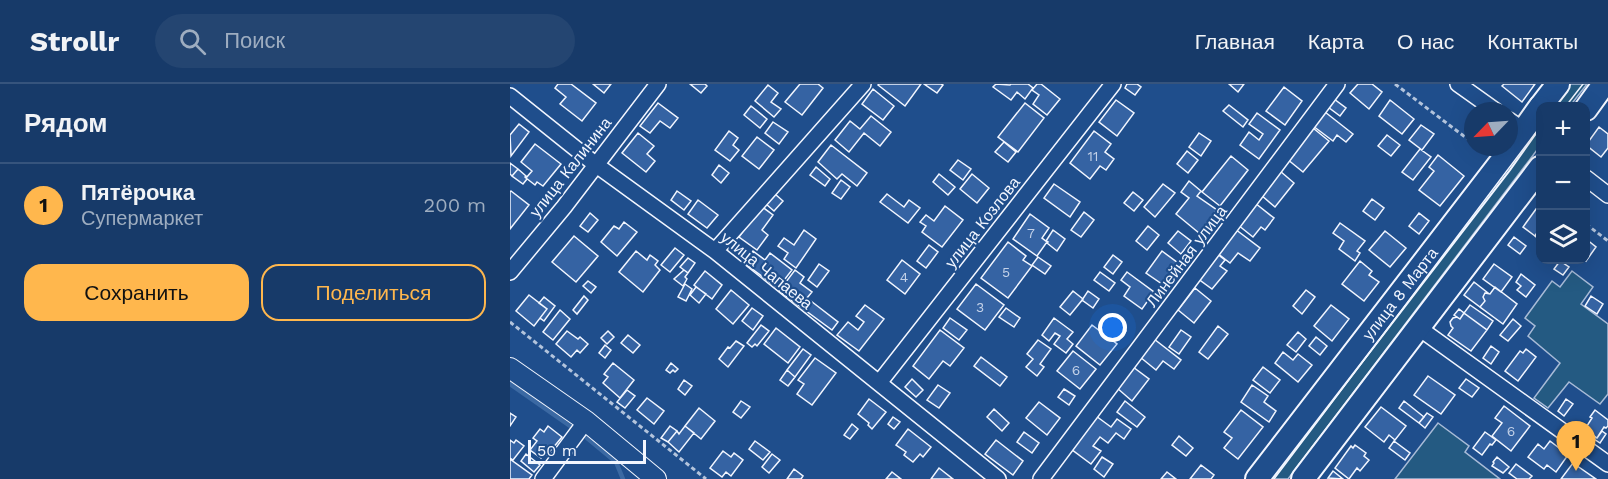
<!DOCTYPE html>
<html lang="ru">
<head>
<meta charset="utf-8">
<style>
  body { margin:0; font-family:"Work Sans",sans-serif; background:#244571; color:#f1f3f6 }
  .controls { position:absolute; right:18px; top:18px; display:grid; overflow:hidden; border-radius:12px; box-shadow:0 6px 24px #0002 }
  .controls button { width:54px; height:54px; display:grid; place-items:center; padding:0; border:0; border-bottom:2px solid #36547d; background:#173a69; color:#f1f3f6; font:30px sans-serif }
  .compass { position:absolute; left:954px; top:18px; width:54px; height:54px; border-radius:50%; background:#173a69; box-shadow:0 6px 24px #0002; rotate:245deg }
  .scale { position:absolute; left:18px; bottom:15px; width:118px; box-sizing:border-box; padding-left:6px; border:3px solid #f2f6ff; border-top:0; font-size:16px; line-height:21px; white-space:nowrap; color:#f2f6ff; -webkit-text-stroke:4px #1f4e8c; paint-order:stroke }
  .you { position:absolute; left:603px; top:244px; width:21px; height:21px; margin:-15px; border:4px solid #fff; border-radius:50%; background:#1a73e8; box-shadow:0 0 0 9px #1a73e833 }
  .badge { display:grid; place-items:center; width:39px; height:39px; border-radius:50%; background:#ffb74d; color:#111; font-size:20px; font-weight:700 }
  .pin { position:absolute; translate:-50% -50px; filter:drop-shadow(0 2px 3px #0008) }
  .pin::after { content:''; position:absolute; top:32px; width:21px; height:18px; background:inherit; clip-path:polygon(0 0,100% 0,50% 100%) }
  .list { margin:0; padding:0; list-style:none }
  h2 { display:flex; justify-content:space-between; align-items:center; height:78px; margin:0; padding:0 24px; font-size:26px }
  h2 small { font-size:20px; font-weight:400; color:#9eadc0 }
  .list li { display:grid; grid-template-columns:39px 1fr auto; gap:18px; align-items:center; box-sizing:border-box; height:84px; padding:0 24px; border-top:2px solid #36547d }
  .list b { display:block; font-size:22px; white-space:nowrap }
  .list p { margin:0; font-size:20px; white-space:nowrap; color:#9eadc0 }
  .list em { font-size:20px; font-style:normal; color:#9eadc0 }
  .actions { display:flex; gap:12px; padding:18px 24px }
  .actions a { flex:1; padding:14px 0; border:2px solid #ffb74d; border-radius:18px; text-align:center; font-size:21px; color:#ffb74d }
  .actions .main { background:#ffb74d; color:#111 }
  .icon { flex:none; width:33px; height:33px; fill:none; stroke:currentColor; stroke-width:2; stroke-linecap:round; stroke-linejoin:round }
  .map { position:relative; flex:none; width:1098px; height:395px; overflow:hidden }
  header { display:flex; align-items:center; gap:36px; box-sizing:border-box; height:84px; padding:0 30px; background:#173a69; border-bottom:2px solid #36547d }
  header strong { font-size:28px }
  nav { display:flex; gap:33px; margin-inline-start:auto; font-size:21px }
  .search { width:420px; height:54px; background:#244571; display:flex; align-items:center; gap:15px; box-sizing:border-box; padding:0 21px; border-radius:33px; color:#9eadc0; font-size:22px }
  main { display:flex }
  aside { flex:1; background:#173a69 }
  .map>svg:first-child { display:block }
</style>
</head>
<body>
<header>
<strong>Strollr</strong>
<div class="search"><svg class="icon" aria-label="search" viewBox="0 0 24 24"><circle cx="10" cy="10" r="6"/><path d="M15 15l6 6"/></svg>Поиск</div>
<nav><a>Главная</a><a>Карта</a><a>О нас</a><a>Контакты</a></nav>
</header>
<main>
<aside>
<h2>Рядом<small></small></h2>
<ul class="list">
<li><span class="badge">1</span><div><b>Пятёрочка</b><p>Супермаркет</p></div><em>200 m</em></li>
</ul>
<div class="actions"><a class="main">Сохранить</a><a>Поделиться</a></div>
</aside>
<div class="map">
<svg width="1098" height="395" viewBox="0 0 1098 395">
  <rect width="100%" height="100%" fill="#1f4e8c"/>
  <path fill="#245a82" stroke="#a8bbd7" stroke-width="1.5" d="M1060 0H1077L1060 22H1043Z
    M1030 39V62L778 395H761Z
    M1062 187 1083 203 1071 220 1098 240V310L1090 320 1059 298 1038 324 1024 314 1050 279 1018 252 1025 242 1015 234 1042 197 1050 203Z
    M928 339 959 362 955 368 990 395H885Z"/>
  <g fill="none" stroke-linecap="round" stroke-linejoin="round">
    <path stroke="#3b69a3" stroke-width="4.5" d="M0 300 60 342
      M77 354 106 378 113 395"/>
  </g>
  <path fill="#3563a3" stroke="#f2f6ff" stroke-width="1.5" d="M48 0H61L86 19 72 37 50 20 56 13 45 4Z
    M83 0H101L94 9Z
    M180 0H195L197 2 191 9Z
    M290 0H308L313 4 292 31 275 18Z
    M369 0H411L395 22 368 1Z
    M414 0H431L433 1 427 9Z
    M486 0 500 1 501 0H518L523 4 515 15 507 8 501 16 483 3Z
    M527 0H531L550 15 537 31 523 20 529 11 522 6Z
    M617 0H627L631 3 625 11 615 4Z
    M719 0H734L728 8Z
    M848 0H862L872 8 859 25 840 9Z
    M994 0H1025L1012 18 992 2Z
    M258 1 268 9 261 18 271 25 264 33 245 17Z
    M774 3 792 17 775 41 756 27Z
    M363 5 384 22 373 36 352 20Z
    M820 12 836 24 830 32 814 20Z
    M606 16 624 29 607 52 589 38Z
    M880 16 904 35 892 50 869 32Z
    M148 19 168 34 160 44 150 37 140 49 130 42Z
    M515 19 534 34 508 68 488 53Z
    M719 21 738 36 733 43 713 27Z
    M241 22 257 35 250 44 234 31Z
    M815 28 843 50 836 58 827 51 823 57 803 42Z
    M747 29 770 46 749 75 730 61 739 48 749 56 753 50 739 40Z
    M361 32 381 48 370 62 354 49 339 68 325 56 340 37 350 45Z
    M263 38 278 48 269 60 255 49Z
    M9 40 19 48 1 72 0 51Z
    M911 41 924 50 912 66 899 56Z
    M1089 43 1098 50V64L1091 73 1076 61Z
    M803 44 819 57 793 88 777 75Z
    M219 47 228 54 223 61 229 66 220 77 205 66Z
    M584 47 601 60 595 68 604 75 596 86 590 82 580 95 560 79Z
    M128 49 144 62 137 70 145 77 136 88 112 69Z
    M689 49 701 57 691 72 679 63Z
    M877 51 890 61 881 72 868 62Z
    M247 53 264 66 249 85 232 72Z
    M494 58 506 68 498 78 485 68Z
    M25 60 51 80 33 102 27 98 25 101 16 94 22 87 11 78Z
    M321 61 357 89 347 102 332 90 327 95 308 78Z
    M910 65 921 73 903 96 892 88Z
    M677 67 688 76 678 89 667 80Z
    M928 71 954 92 930 122 909 106 924 87 919 83Z
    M721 72 738 86 710 122 692 108Z
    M448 76 461 85 453 96 440 86Z
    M0 79 8 85 2 92 0 90Z
    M209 81 219 89 211 99 202 91Z
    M306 83 320 95 315 102 300 91Z
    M8 85 16 92 15 93 17 95 13 100 2 92Z
    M770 87 784 99 765 123 751 111Z
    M429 90 445 103 438 111 423 98Z
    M462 90 479 104 467 119 450 105Z
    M331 96 340 103 331 115 322 109Z
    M679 97 691 107 687 112 707 126 689 149 666 130 679 114 671 108Z
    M544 100 570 118 560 133 534 114Z
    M653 100 665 109 645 133 634 123Z
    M1 107 19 121 0 145V108Z
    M167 107 181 117 174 126 161 116Z
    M623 108 633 116 624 127 614 119Z
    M265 110 273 117 264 127 256 120Z
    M377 110 394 123 399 116 410 124 398 139 370 118Z
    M862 115 874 124 865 136 853 127Z
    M188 116 208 131 197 144 178 130Z
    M745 119 764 134 755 146 751 143 743 153 728 141Z
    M1029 121 1030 122V144L1025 152 1013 143Z
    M251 122 263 131 252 146 258 151 247 166 229 153Z
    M435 122 453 136 432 163 412 148 416 142 410 138 416 131 424 137Z
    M574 128 584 136 571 153 561 146Z
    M80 129 88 136 78 148 70 142Z
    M909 129 919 137 909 150 899 142Z
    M520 130 539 144 532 154 537 158 527 172 503 155Z
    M114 138 127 148 107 172 91 158 104 142 109 145Z
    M830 139 855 157 847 167 850 169 845 177 829 165 834 157 823 149Z
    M638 142 649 151 637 166 626 157Z
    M1030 144V156L1025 152Z
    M725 145 750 164 740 177 728 169 720 179 707 169Z
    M294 146 306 155 286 184 274 175 278 169 268 162 274 154 284 161Z
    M543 146 555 155 547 167 537 159 538 158 536 157Z
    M668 147 681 157 671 170 658 159Z
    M875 147 896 164 880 183 859 166Z
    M64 152 88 172 66 198 42 178Z
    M1004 153 1016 162 1010 170 998 161Z
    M1076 155 1086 163 1076 177 1075 176Z
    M498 158 516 172 513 176 522 182 498 214 471 194Z
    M419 161 428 168 416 184 407 177Z
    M165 164 174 171 160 188 151 181Z
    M126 167 137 176 140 171 148 177 145 181 150 186 133 208 109 188Z
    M243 167 255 176 260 169 282 186 268 204 234 179Z
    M652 167 668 179 652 200 636 189Z
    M706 169 715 176 710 182 717 187 702 205 687 194Z
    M603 171 612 178 603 190 594 183Z
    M528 173 541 182 535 190 522 181Z
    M178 174 185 179 178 189 170 183Z
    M392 176 410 190 395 210 377 196Z
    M850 177 862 187 859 191 869 198 854 217 832 200Z
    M1050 177 1059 183 1053 191 1044 185Z
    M309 180 319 187 307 203 298 196Z
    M984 180 1002 193 991 208 973 195Z
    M174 186 178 189 175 193 177 195 173 202 164 195Z
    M285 186 294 193 290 199 302 208 297 214 328 238 322 246 269 207Z
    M195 187 212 201 202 215 184 201Z
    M590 188 605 199 599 207 584 196Z
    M617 188 644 208 632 225 614 212 620 203 611 196Z
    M1011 190 1025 201 1016 213 1007 206 1011 202 1006 198Z
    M78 197 86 203 81 209 73 202Z
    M964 198 978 209H975L973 213 975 217 970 223 954 211Z
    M175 200 182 205 176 217 168 213Z
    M466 200 494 221 475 246 447 225Z
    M186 203 196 210 189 219 180 211Z
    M985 203 1007 220 993 240 970 223 975 217 973 213 975 209 980 210Z
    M685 204 701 217 684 239 668 226Z
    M221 206 239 221 223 240 206 225Z
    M796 206 805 213 792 230 783 222Z
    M563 207 573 215 560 231 550 223Z
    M578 207 589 215 583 224 572 216Z
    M19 211 37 225 24 242 6 227Z
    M74 212 78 216 67 230 63 226Z
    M1081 212 1093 220 1087 230 1075 222Z
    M34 213 45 222 34 237 30 234 37 225 29 219Z
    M355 221 374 235 349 267 327 251 338 238 348 246 354 238 346 232Z
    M821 221 839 235 822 257 804 242Z
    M960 221 983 237 977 246 954 229Z
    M242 224 253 232 243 246 232 237Z
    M496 224 510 234 504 243 489 233Z
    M949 225 954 229 950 235 944 231Z
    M50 226 60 235 43 256 33 248Z
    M954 229 977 246 961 267 938 251 943 244 941 242 940 238 943 234 947 233 950 235Z
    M440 234 457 246 449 256 433 244Z
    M544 234 563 248 557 255 563 260 556 269 544 260 550 252 545 249 539 257 532 251Z
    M1003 235 1011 242 998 257 990 251Z
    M251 241 259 247 247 262 245 260 242 263 237 259Z
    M582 241 607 260 590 281 566 262Z
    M607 241 616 247 609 256 601 249Z
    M708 242 718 250 698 275 689 268Z
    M266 244 290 263 278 279 254 260Z
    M430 246 454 264 440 282 433 277 419 295 403 282Z
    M671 246 681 253 669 270 659 263Z
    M57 247 68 255 70 253 78 260 70 269 67 266 61 273 46 260Z
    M98 247 104 253 97 260 91 254Z
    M788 248 796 255 786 268 777 261Z
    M118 251 130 261 123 269 111 259Z
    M806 253 817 262 810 271 799 262Z
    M644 255 671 276 664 285 653 277 646 286 630 273Z
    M528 256 541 265 530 280 534 283 527 292 516 283 523 275 517 270Z
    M226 257 234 262 218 283 209 275 218 263 220 264Z
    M95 261 101 266 95 274 89 269Z
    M981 262 989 268 981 280 973 274Z
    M293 265 301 271 285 293 277 286Z
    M1016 265 1026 273 1008 297 995 287 1010 267 1013 269Z
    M563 267 586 285 570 305 547 287Z
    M773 268 783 276 788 270 802 281 788 298 765 279Z
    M471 273 497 293 490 302 464 282Z
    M305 274 326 289 302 321 287 310 294 300 288 296Z
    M103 279 124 296 110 314 93 299 98 293 94 290Z
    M161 279 168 285 165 288 163 286 160 289 156 286Z
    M623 283 639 295 622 317 607 304Z
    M753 283 770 296 760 309 743 296Z
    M277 286 285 293 278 302 270 296Z
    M918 292 945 311 931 330 904 311Z
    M402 295 413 306 406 313 395 303Z
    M956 295 969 304 962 313 949 304Z
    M174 296 182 302 175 311 168 305Z
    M428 301 440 309 429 324 417 316Z
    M742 301 758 312 754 318 766 327 759 338 731 318Z
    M554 305 565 312 559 321 548 313Z
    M117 306 125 312 115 324 107 318Z
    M137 314 154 327 144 340 127 326Z
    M359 315 376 328 362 345 358 341 359 339 348 330Z
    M1056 315 1063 320 1054 332 1048 327Z
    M231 317 240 323 231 334 223 328Z
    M615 317 635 333 627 343 607 328Z
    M894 317 914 333 909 339 889 324Z
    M529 318 550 334 537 351 516 334Z
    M994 322 1020 342 1001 367 982 352 992 339 985 334Z
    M871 323 896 342 885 356 879 351 874 358 855 343Z
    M189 324 205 337 191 355 175 342Z
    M484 325 499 339 492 347 477 333Z
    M731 326 753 343 728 375 714 364 722 354 714 348Z
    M1085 326 1098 336V342L1096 344 1094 343 1087 354 1075 345 1082 334 1080 333Z
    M0 329 6 333 0 342Z
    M917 329 923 333 915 344 909 339Z
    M586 332 601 343 607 335 621 345 614 355 606 349 598 359 590 353 583 362 591 367 581 380 561 365Z
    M383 333 390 338 384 345 378 340Z
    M342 340 348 345 340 355 334 351Z
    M38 342 52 353 37 371 35 369 31 374 20 366 27 357 23 354 30 345 34 348Z
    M160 342 167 347 158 358 151 354Z
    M175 342 184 349 169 368 158 358 167 347 169 350Z
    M398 345 421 363 413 373 410 370 403 378 394 371 396 368 386 361Z
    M1092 347 1096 350 1090 359 1084 355 1085 353 1087 354Z
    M514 348 529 359 522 369 507 358Z
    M975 348 986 356 982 361 980 360 972 371 963 364Z
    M669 352 683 364 676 372 662 361Z
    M0 356 4 359 6 356 14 362 3 376 0 374Z
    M486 356 513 377 503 391 475 370Z
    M245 357 260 368 253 376 239 365Z
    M884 357 900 369 895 376 879 364Z
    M1040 357 1058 371 1046 388 1037 381 1034 385 1018 373 1028 360 1034 365Z
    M845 361 856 369 854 372 859 376 850 387 847 384 839 395 825 384 841 362 843 364Z
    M213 367 221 373 224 369 233 376 221 392 216 388 212 393 200 384Z
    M16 370 30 381 24 388 11 377Z
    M262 370 270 376 259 389 252 383Z
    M592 373 603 380 594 393 584 385Z
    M987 373 999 383 993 389 982 382 984 379 983 378Z
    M0 375 22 391 19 395H0Z
    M1063 379 1086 395H1051Z
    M1006 380 1022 392 1019 395H1007L999 389Z
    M691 381 704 391 701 395H680Z
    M429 384 443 395H421Z
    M284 385 293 392 291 395H277Z
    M823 387 833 395 818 394Z
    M382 388 391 395H376Z
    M657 388 666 395H651Z"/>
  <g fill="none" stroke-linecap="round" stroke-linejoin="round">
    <defs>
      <path id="street" d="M948 0 986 27
        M0 12 85 80 205 167 488 395
        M999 36 1013 46
        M1076 94 1098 111
        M205 167 353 0
        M0 188 54 123 148 0
        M909 244 1098 380
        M369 299 603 0
        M33 395 76 337
        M531 395 827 0"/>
      <path id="secondary" d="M0 284 76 337 146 395"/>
      <g id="primary">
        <path d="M1031 22 1048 0"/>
        <path d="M1076 25 1094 0"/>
        <path id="s1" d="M747 395 991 78 1030 23"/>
        <path d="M793 395 1030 84"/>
      </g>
    </defs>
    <use href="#street" stroke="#f2f6ff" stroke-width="18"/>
    <use href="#secondary" stroke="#f2f6ff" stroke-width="22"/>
    <use href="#primary" stroke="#f2f6ff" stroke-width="26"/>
    <path stroke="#b3c4dc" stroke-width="3" stroke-dasharray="4.5 3" stroke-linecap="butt" d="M885 0 963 59
      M968 63 975 68
      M1076 140 1098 157
      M0 238 196 395"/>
    <use href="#street" stroke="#1f4e8c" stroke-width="15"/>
    <use href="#secondary" stroke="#1f4e8c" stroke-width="20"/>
    <use href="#primary" stroke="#1f4e8c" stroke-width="22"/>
    <path stroke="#f2f6ff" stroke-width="1.5" d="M1056 22 1073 0
      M764 395 1030 43"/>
  </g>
  <g text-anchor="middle" stroke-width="4.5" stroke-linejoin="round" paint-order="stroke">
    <g font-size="14" fill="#c3d1e8">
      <text x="583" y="77">11</text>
      <text x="521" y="154">7</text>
      <text x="496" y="193">5</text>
      <text x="394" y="198">4</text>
      <text x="470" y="228">3</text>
      <text x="566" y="291">6</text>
      <text x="1001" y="352">6</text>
    </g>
    <g font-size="16" fill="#f2f6ff" stroke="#1f4e8c">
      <text transform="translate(60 83) rotate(-52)" y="6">улица Калинина</text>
      <text transform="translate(472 138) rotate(-52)" y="6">улица Козлова</text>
      <text transform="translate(676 172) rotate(-53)" y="6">Линейная улица</text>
      <text transform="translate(257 186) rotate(39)" y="6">улица Чапаева</text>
      <text dy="6" stroke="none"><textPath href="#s1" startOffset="234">улица 8 Марта</textPath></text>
    </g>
  </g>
</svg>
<div class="controls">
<button>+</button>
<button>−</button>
<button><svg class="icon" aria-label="layers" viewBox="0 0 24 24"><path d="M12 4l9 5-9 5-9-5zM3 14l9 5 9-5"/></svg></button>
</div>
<svg class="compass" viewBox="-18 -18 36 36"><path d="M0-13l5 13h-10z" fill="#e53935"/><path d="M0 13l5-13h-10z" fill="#9eadc0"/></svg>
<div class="scale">50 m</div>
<div class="you"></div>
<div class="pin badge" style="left:1066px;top:387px">1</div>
</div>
</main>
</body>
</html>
